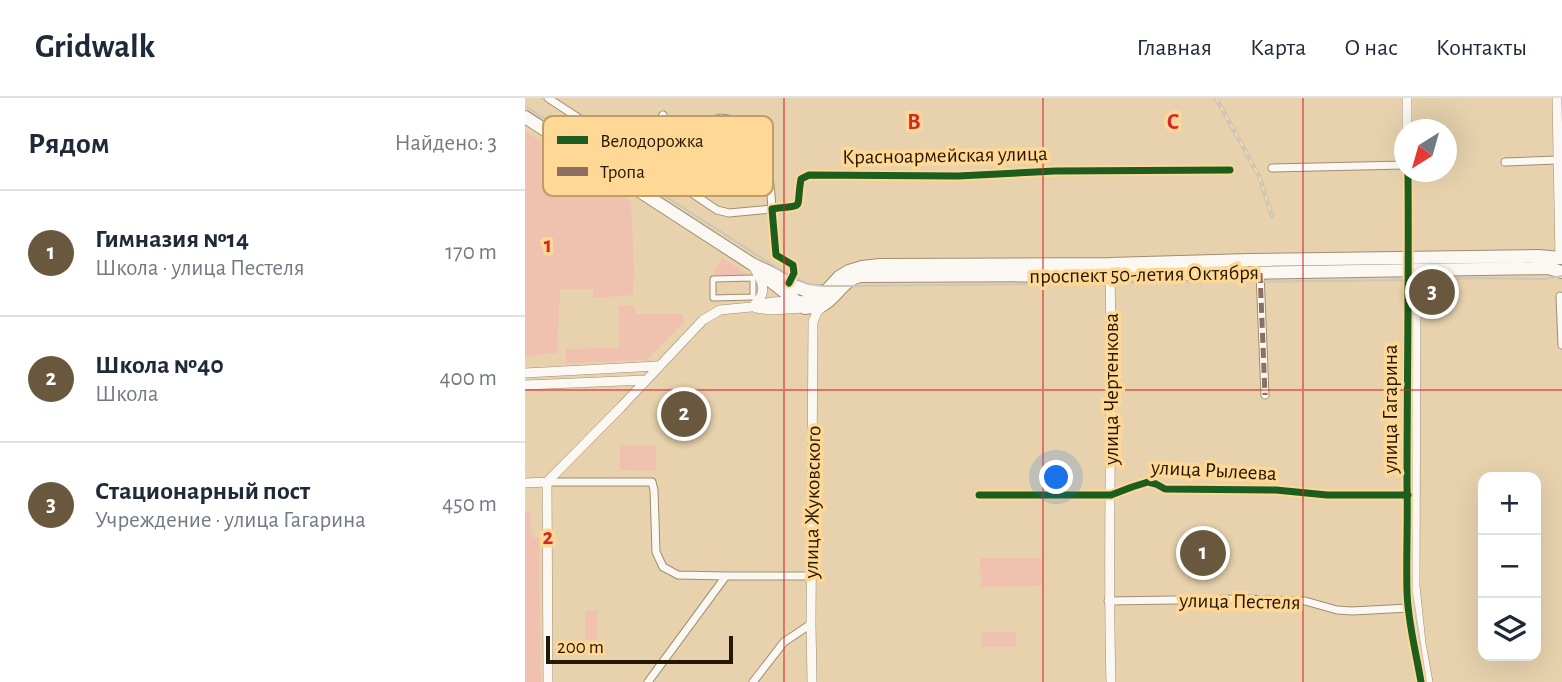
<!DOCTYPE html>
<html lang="ru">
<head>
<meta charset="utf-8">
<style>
  body { margin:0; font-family:"Alegreya Sans",sans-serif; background:#f6f6f7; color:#1f2937 }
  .controls { position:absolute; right:21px; bottom:21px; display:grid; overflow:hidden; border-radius:14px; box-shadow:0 7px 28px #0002 }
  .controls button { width:63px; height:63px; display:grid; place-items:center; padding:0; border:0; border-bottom:2px solid #e0e1e3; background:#fff; color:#1f2937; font:35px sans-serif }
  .compass { position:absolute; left:869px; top:21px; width:63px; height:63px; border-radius:50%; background:#fff; box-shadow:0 7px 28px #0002; rotate:217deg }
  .scale { position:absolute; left:21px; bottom:18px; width:187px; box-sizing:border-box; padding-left:7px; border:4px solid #251700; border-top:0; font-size:19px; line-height:24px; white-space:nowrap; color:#251700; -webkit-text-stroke:5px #ffd895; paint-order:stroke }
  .you { position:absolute; left:532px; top:380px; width:24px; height:24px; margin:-18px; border:5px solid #fff; border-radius:50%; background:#1a73e8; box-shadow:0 0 0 10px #1a73e833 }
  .badge { display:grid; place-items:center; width:46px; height:46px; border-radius:50%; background:#69583d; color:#fff; font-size:23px; font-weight:700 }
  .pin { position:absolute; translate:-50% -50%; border:4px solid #fff; box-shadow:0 2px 7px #0006 }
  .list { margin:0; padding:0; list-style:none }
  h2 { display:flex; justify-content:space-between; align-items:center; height:91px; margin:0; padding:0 28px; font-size:30px }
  h2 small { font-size:23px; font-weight:400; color:#747a83 }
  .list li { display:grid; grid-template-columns:46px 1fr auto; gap:21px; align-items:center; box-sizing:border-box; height:126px; padding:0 28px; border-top:2px solid #e0e1e3 }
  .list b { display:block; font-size:26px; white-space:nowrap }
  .list p { margin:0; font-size:23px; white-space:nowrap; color:#747a83 }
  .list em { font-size:23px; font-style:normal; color:#747a83 }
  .icon { flex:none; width:38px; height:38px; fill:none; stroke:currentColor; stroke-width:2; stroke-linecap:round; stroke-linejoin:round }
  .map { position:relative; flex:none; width:1037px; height:584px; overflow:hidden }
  header { display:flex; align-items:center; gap:42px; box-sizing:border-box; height:98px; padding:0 35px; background:#fff; border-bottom:2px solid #e0e1e3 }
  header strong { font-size:33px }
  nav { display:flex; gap:38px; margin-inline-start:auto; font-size:24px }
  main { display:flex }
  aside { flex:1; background:#fff }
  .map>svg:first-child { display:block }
</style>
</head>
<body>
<header>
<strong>Gridwalk</strong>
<nav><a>Главная</a><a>Карта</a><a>О нас</a><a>Контакты</a></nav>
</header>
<main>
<aside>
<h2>Рядом<small>Найдено: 3</small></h2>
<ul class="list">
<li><span class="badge">1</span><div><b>Гимназия №14</b><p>Школа · улица Пестеля</p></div><em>170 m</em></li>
<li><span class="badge">2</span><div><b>Школа №40</b><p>Школа</p></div><em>400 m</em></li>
<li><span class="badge">3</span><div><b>Стационарный пост</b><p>Учреждение · улица Гагарина</p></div><em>450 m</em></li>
</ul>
</aside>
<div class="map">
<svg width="1037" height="584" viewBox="0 0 1037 584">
  <rect width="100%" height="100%" fill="#e7d2ad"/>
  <path fill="#f0c1af" d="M0 33 106 104 109 172 108 197 68 200V191H35L32 255 0 258Z
    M198 160 222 176 221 180 188 181 190 170Z
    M109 207 111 216H158L159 225 122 262 41 265V251L94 250V208Z
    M95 347H131V373L95 372Z
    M0 412 5 416 7 439 14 440 16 584H0Z
    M455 460H516L517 488 456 489Z
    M60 513H72V542H60Z
    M456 534H491V549H456Z"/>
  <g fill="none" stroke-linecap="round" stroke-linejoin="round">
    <defs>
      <path id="pedestrian" d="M228 180V199L188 200V181Z"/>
      <path id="minor" d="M23 0 113 59 125 41 138 17
        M113 59 192 112 204 115 247 111C245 75 241 22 195 20L126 39
        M980 64 1032 62
        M747 70 880 67
        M735 175 740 297
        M264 185 269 175 268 167 251 157 247 111C282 106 270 114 276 81L284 77 433 78 530 73 705 72
        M1035 198 1037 247
        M22 384H127L129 392 131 454 138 469 153 477 201 478
        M454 397H586L607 389 623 384 631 386 640 391 751 392 802 397H883
        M583 503 717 501 780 503 812 512 827 513 884 510
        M123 584 201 478H287
        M228 584 259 544 286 526"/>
      <path id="tertiary" d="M882 0V32
        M1032 0 1035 160 1032 162
        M883 74C884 178 882 283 882 388 883 423 881 459 882 494 883 525 891 554 896 584
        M228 168C237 182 244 194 229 207
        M585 171C588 309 582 447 586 584
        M886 190 891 215 890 488 896 545 903 584
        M231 210 245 212 280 210
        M0 275 133 268
        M0 287 121 282
        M22 384 96 309 178 222 195 212 226 209 246 204 292 202 297 199 304 191
        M22 384 23 584
        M0 385 22 384
        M287 584 286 526 288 224 292 214 298 208"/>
      <path id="primary" d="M0 19 227 166 246 175 269 188 280 192 296 194 302 192 314 179 324 173 337 169 355 167 585 166 724 162 1013 158 1037 160
        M243 181 280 210C287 209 292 209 298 207 312 199 318 182 335 178L585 177 1023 170 1037 174"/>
    </defs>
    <use href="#pedestrian" stroke="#9e8e70" stroke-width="7"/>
    <use href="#minor" stroke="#9e8e70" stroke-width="9"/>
    <use href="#tertiary" stroke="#9e8e70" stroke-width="10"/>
    <use href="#primary" stroke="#9e8e70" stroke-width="14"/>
    <use href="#pedestrian" stroke="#fbf8f3" stroke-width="5"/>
    <use href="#minor" stroke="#fbf8f3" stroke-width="7"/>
    <use href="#tertiary" stroke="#fbf8f3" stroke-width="9"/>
    <use href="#primary" stroke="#fbf8f3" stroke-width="12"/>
    <path stroke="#ccc6bb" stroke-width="2" d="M0 8 252 170 283 186 297 188H319L884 182 954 180 1021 181 1037 178
      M872 181C884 185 886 194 887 205V493L901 584"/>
    <defs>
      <path id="rail" d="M691 0 734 78 747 118"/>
    </defs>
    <use href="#rail" stroke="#ccc6bb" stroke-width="4.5"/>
    <use href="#rail" stroke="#ffd895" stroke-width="2" stroke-dasharray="5" stroke-linecap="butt"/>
    <path stroke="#8d6e63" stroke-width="5" stroke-dasharray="10 5" stroke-linecap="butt" d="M735 175 740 297"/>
    <defs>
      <path id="cycleway" d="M883 74C884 178 882 283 882 388 883 423 881 459 882 494 883 525 891 554 896 584
        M264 185 269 175 268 167 251 157 247 111C282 106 270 114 276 81L284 77 433 78 530 73 705 72
        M454 397H586L607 389 623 384 631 386 640 391 751 392 802 397H883"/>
    </defs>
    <use href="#cycleway" stroke="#ffd895" stroke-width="11"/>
    <use href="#cycleway" stroke="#1b5e20" stroke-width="7"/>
  </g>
  <path fill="none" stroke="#d62828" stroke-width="2" stroke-opacity="0.55" d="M259 0V584M518 0V584M778 0V584M0 292H1037"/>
  <g text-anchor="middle" stroke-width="7" stroke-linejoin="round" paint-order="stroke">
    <g font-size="21" fill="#251700" stroke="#ffd895">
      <text transform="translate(420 57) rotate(-1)" y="7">Красноармейская улица</text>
      <text transform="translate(619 176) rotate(-1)" y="7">проспект 50-летия Октября</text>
      <text transform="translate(586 291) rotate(-90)" y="7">улица Чертенкова</text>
      <text transform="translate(865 311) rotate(-90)" y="7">улица Гагарина</text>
      <text transform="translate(689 372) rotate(3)" y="7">улица Рылеева</text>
      <text transform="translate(287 404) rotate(-89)" y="7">улица Жуковского</text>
      <text transform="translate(715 503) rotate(1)" y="7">улица Пестеля</text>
    </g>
  </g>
  <rect x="18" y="18" width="230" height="80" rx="10" fill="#ffd895" stroke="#be9e68" stroke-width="2"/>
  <rect x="32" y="38" width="31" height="8" fill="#1b5e20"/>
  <rect x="32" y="69" width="31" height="9" fill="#8d6e63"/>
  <g font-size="19" fill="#251700">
    <text x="75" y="49">Велодорожка</text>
    <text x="75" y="80">Тропа</text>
  </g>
  <g font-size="23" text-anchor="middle" font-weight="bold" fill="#d62828" stroke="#ffd895" stroke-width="7" stroke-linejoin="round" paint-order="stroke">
    <text x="389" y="31">B</text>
    <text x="648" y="31">C</text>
    <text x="23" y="154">1</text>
    <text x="23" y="446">2</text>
  </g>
</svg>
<div class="controls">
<button>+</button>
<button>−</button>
<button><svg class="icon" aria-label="layers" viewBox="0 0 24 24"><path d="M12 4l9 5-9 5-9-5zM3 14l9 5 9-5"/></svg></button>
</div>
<svg class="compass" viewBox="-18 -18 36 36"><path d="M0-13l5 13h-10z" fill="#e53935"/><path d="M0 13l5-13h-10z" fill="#747a83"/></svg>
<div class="scale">200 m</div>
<div class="you"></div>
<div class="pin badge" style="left:678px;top:455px">1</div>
<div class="pin badge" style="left:159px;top:316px">2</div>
<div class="pin badge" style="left:907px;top:194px">3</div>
</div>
</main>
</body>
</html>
